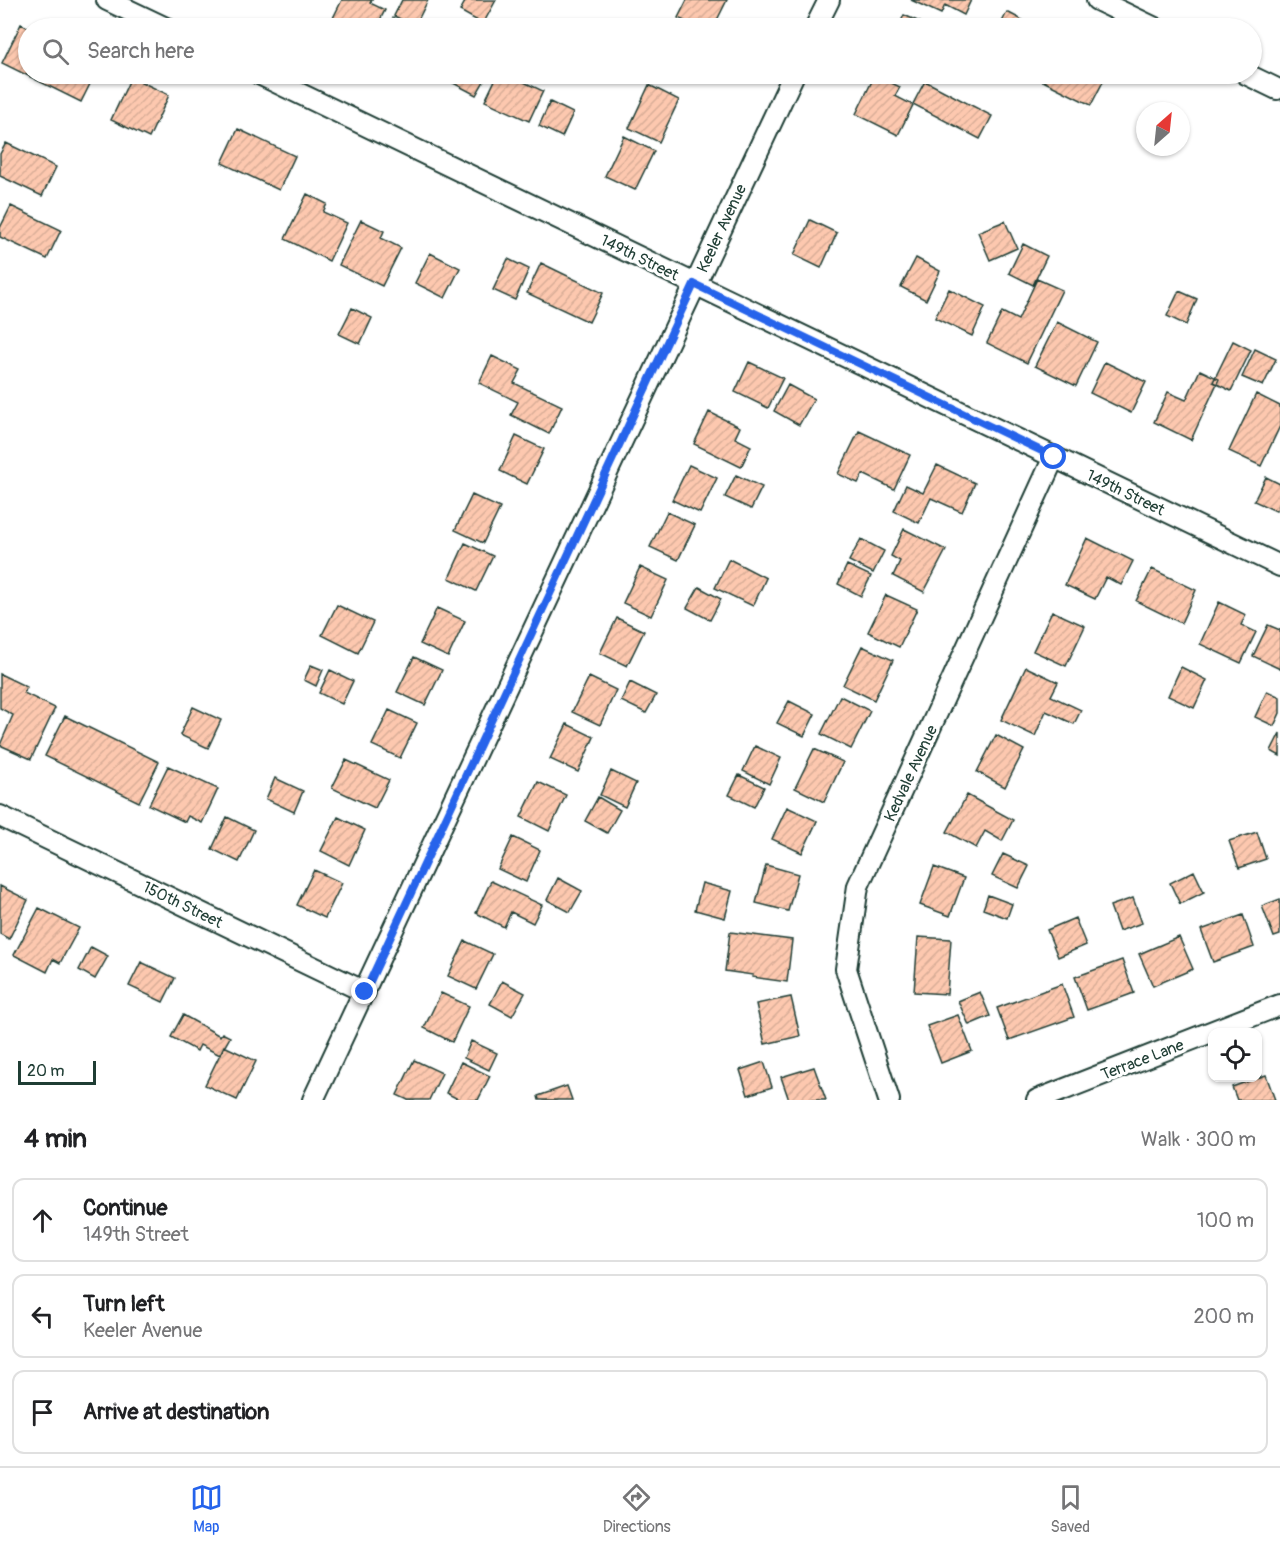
<!DOCTYPE html>
<html lang="en">
<head>
<meta charset="utf-8">
<style>
  body { margin:0; font-family:Pangolin,sans-serif; background:#f6f6f6; color:#202124 }
  .controls { position:absolute; right:18px; bottom:18px; display:grid; overflow:hidden; border-radius:12px; box-shadow:0 2px 4px #0004 }
  .controls button { width:54px; height:54px; display:grid; place-items:center; padding:0; border:0; border-bottom:2px solid #e0e0e0; background:#fff; color:#202124; font:30px sans-serif }
  .compass { position:absolute; left:1136px; top:102px; width:54px; height:54px; border-radius:50%; background:#fff; box-shadow:0 2px 4px #0004; rotate:27deg }
  .scale { position:absolute; left:18px; bottom:15px; width:78px; box-sizing:border-box; padding-left:6px; border:3px solid #1f3d34; border-top:0; font-size:16px; line-height:21px; white-space:nowrap; color:#1f3d34; -webkit-text-stroke:4px #fff; paint-order:stroke }
  .stop { position:absolute; width:18px; height:18px; margin:-14px; border:4px solid #2563eb; border-radius:50%; background:#fff }
  .stop.end { background:#2563eb; border-color:#fff; box-shadow:0 2px 6px #0008 }
  .list { margin:0; padding:0; list-style:none }
  h2 { display:flex; justify-content:space-between; align-items:center; height:78px; margin:0; padding:0 24px; font-size:26px }
  h2 small { font-size:20px; font-weight:400; color:#757577 }
  .list li { display:grid; grid-template-columns:39px 1fr auto; gap:18px; align-items:center; box-sizing:border-box; height:84px; margin:0 12px 12px; padding:0 12px; border:2px solid #e0e0e0; border-radius:12px }
  .list b { display:block; font-size:22px; white-space:nowrap }
  .list p { margin:0; font-size:20px; white-space:nowrap; color:#757577 }
  .list em { font-size:20px; font-style:normal; color:#757577 }
  .icon { flex:none; width:33px; height:33px; fill:none; stroke:currentColor; stroke-width:2; stroke-linecap:round; stroke-linejoin:round }
  .map { position:relative; flex:none; width:1280px; height:1100px; overflow:hidden }
  .search { position:absolute; background:#fff; box-shadow:0 2px 4px #0004; left:18px; right:18px; top:18px; height:66px; display:flex; align-items:center; gap:15px; box-sizing:border-box; padding:0 21px; border-radius:33px; color:#757577; font-size:22px }
  .sheet { height:366px; background:#fff }
  nav { display:flex; justify-content:space-around; align-items:center; box-sizing:border-box; height:84px; border-top:2px solid #e0e0e0; background:#fff; font-size:16px; color:#757577 }
  nav a { display:grid; justify-items:center; gap:3px }
  nav .on { color:#2563eb }
  .map>svg:first-child { display:block }
</style>
</head>
<body>
<div class="map">
<svg width="1280" height="1100" viewBox="0 0 1280 1100">
  <defs>
    <pattern id="building-hatch" width="6" height="6" patternUnits="userSpaceOnUse" patternTransform="scale(1.5)"><rect width="6" height="6" fill="#fdc8af"/><path d="M-1 1l2-2M0 6l6-6M5 7l2-2" fill="none" stroke="#d8ad97"/></pattern>
  </defs>
  <rect width="100%" height="100%" fill="#fff"/>
  <filter id="ink" filterUnits="userSpaceOnUse"><feTurbulence type="fractalNoise" baseFrequency=".0167" numOctaves="2"/><feDisplacementMap in="SourceGraphic" scale="12" xChannelSelector="R" yChannelSelector="G"/><feConvolveMatrix kernelMatrix="1 2 1 2 8 2 1 2 1" color-interpolation-filters="sRGB"/></filter>
  <g filter="url(#ink)">
    <path fill="url(#building-hatch)" stroke="#1f3d34" stroke-width="1.5" d="M342 0H372L370 3 385 10 376 28H328Z
      M402 0H428L415 26 394 16Z
      M466 0H496L483 24 460 11Z
      M687 0H727L713 28H699L678 18Z
      M911 0H971L964 15 945 5 941 14Z
      M1007 12 1034 26 1033 28H999Z
      M904 15 933 28H898Z
      M393 18 415 28H387Z
      M21 24 29 28 28 74H95L81 102 2 63Z
      M442 74H488L476 95 440 76Z
      M498 74H507L543 91 529 121 485 101Z
      M656 74H682L677 83Z
      M1029 74H1107L1091 105Z
      M875 75 900 87 895 96 913 105 898 135 856 114Z
      M131 77 169 95 149 138 111 120Z
      M925 81 992 116 980 139 913 104Z
      M649 85 679 100 659 142 629 128Z
      M550 102 573 113 562 137 539 126Z
      M238 129 295 156 279 190 222 163Z
      M624 136 654 151 635 190 605 176Z
      M6 143 56 167 42 196 0 176V154Z
      M307 194 327 204 323 212 347 223 329 261 285 239Z
      M11 206 61 230 47 259 0 237V228Z
      M361 220 384 231 381 238 401 248 382 286 339 265Z
      M810 220 837 233 821 268 794 255Z
      M1005 221 1017 248 990 260 978 232Z
      M1023 244 1047 256 1033 285 1009 273Z
      M430 253 460 268 445 298 415 283Z
      M916 258 940 271 926 300 901 287Z
      M508 259 529 269 515 300 493 290Z
      M541 263 603 293 589 322 527 293Z
      M1037 279 1062 290 1027 363 987 343 1002 312 1018 320Z
      M949 289 985 307 972 336 935 318Z
      M1179 291 1197 299 1186 325 1167 316Z
      M352 308 372 318 360 344 339 334Z
      M1057 322 1097 342 1076 386 1035 366Z
      M1233 341 1251 350 1231 391 1213 382Z
      M1255 349 1276 359 1263 386 1242 377Z
      M492 356 521 370 514 383 562 406 549 434 511 415 518 402 479 383Z
      M749 362 783 378 768 408 735 392Z
      M1105 362 1146 382 1131 413 1090 393Z
      M1200 370 1219 379 1191 440 1154 422 1168 392 1186 400Z
      M788 385 814 399 799 425 774 411Z
      M1256 394 1280 406V426L1261 466 1229 451Z
      M709 412 740 427 735 438 751 446 741 467 694 444Z
      M859 431 910 455 894 489 863 474 858 483 838 474Z
      M516 436 544 449 527 484 500 471Z
      M689 465 717 478 700 513 672 500Z
      M937 465 975 483 962 512 931 498 919 523 894 511 906 485 923 493Z
      M736 475 762 487 751 509 725 497Z
      M1266 477 1280 484V504L1276 511 1254 501Z
      M472 495 500 508 483 543 455 530Z
      M667 512 695 525 678 560 650 547Z
      M904 529 946 550 924 592 893 576 900 561 891 556Z
      M1087 538 1133 561 1121 585 1106 577 1095 599 1065 585Z
      M861 539 884 551 873 573 849 561Z
      M465 543 493 556 476 591 449 578Z
      M729 559 766 578 753 606 715 588Z
      M847 565 871 576 861 596 838 584Z
      M640 567 668 580 651 616 623 603Z
      M1152 569 1196 590 1181 623 1136 601Z
      M699 587 721 599 710 620 687 608Z
      M886 595 917 609 899 647 868 632Z
      M1219 602 1246 615 1241 625 1256 632 1241 663 1200 644Z
      M337 605 373 622 358 653 322 635Z
      M437 608 465 621 448 657 420 644Z
      M1052 611 1085 626 1066 666 1033 651Z
      M617 618 644 631 627 666 600 653Z
      M1268 625 1280 630V669L1253 656Z
      M862 646 893 660 874 700 843 685Z
      M414 657 442 670 425 705 397 692Z
      M311 665 323 670 316 686 304 680Z
      M1026 667 1058 682 1051 696 1081 710 1074 724 1046 711 1035 736 1001 720Z
      M1181 667 1207 680 1194 708 1168 696Z
      M330 670 353 681 342 704 319 693Z
      M0 674 27 687 24 693 55 708 31 759 0 745 13 715 0 708Z
      M589 677 616 690 600 725 572 712Z
      M630 682 656 695 646 713 621 701Z
      M1267 691 1280 697V713L1274 726 1255 717Z
      M840 696 870 711 851 749 821 734Z
      M789 701 815 714 804 736 777 723Z
      M193 707 221 720 208 748 180 735Z
      M389 710 417 723 400 758 372 745Z
      M65 716 159 762 139 802 45 756Z
      M567 724 594 737 578 772 550 759Z
      M1280 733V756L1271 751Z
      M996 735 1024 750 1005 787 977 772Z
      M755 746 781 758 769 784 743 771Z
      M814 749 843 762 824 802 795 788Z
      M346 760 389 780 375 808 332 788Z
      M168 766 218 789 202 823 188 816 185 822 149 805Z
      M611 771 636 783 625 807 600 795Z
      M739 775 764 787 754 807 729 795Z
      M275 778 303 791 294 812 266 799Z
      M538 782 566 795 549 831 521 817Z
      M967 795 1013 820 1002 841 985 831 976 848 947 832Z
      M598 797 620 810 607 833 585 821Z
      M787 807 817 821 802 853 772 839Z
      M227 817 254 830 239 862 212 849Z
      M338 817 365 830 349 865 321 851Z
      M1257 832 1266 859 1239 868 1229 841Z
      M513 837 540 850 526 882 498 869Z
      M1003 854 1029 866 1018 888 992 876Z
      M766 865 798 874 788 911 756 903Z
      M934 867 964 878 950 916 920 905Z
      M314 870 342 883 325 918 297 905Z
      M1194 871 1204 892 1180 904 1170 883Z
      M558 878 582 891 570 912 547 900Z
      M491 881 542 905 533 923 511 912 504 927 476 913Z
      M702 883 732 891 725 918 695 910Z
      M0 886 28 900 9 939 0 934Z
      M988 895 1012 904 1007 918 983 909Z
      M1133 898 1142 923 1119 931 1110 906Z
      M1280 899V935L1274 937 1262 906Z
      M39 908 79 928 60 963 53 959 47 972 14 955Z
      M1243 915 1254 947 1213 962 1201 930Z
      M1075 918 1086 945 1058 957 1047 930Z
      M730 932 792 940 787 982 752 977 753 975 725 971Z
      M918 937 951 939 947 994 914 992Z
      M1179 937 1193 969 1153 986 1139 954Z
      M465 941 493 954 476 989 448 976Z
      M91 947 108 956 95 979 79 970Z
      M1122 960 1134 993 1087 1010 1075 977Z
      M141 962 175 978 163 1002 129 986Z
      M502 981 525 993 512 1016 490 1004Z
      M1062 984 1074 1017 1009 1040 997 1008Z
      M980 992 990 1016 969 1025 958 1001Z
      M441 993 469 1006 452 1042 424 1028Z
      M791 997 800 1036 765 1044 756 1004Z
      M183 1015 220 1036 222 1033 230 1037 220 1055 200 1045 197 1051 171 1037Z
      M958 1015 972 1051 941 1063 927 1026Z
      M471 1041 497 1053 489 1070 464 1058Z
      M224 1046 256 1061 237 1100 205 1085Z
      M414 1060 442 1073 429 1100H408L397 1095Z
      M461 1062 490 1076 478 1100H460L446 1093Z
      M764 1062 772 1087 748 1095 740 1070Z
      M814 1067 826 1100H789L781 1077Z
      M1266 1075 1275 1100H1237L1232 1087Z
      M567 1086 572 1100H539L538 1096Z"/>
    <g fill="none" stroke-linecap="round" stroke-linejoin="round">
      <defs>
        <path id="minor" d="M107 0 166 28
          M1097 0 1155 28
          M815 28 829 0
          M259 74 1280 566
          M1246 74 1277 89
          M0 816 365 992
          M313 1100 794 74
          M889 1100 846 969 858 886 1054 457
          M1037 1100 1280 1005"/>
      </defs>
      <use href="#minor" stroke="#1f3d34" stroke-width="24"/>
      <use href="#minor" stroke="#fff" stroke-width="20"/>
    </g>
  </g>
  <g fill="none" stroke-linecap="round" stroke-linejoin="round" filter="url(#ink)">
    <path stroke="#2563eb" stroke-width="8" d="M365 992 694 284 1054 457"/>
  </g>
  <g text-anchor="middle" stroke-width="6" stroke-linejoin="round" paint-order="stroke">
    <g font-size="16" fill="#1f3d34" stroke="#fff">
      <text transform="translate(721 228) rotate(-65)" y="6">Keeler Avenue</text>
      <text transform="translate(640 257) rotate(26)" y="6">149th Street</text>
      <text transform="translate(1126 492) rotate(26)" y="6">149th Street</text>
      <text transform="translate(910 773) rotate(-65)" y="6">Kedvale Avenue</text>
      <text transform="translate(183 904) rotate(26)" y="6">150th Street</text>
      <text transform="translate(1142 1059) rotate(-21)" y="6">Terrace Lane</text>
    </g>
  </g>
</svg>
<div class="controls">
<button><svg class="icon" aria-label="locate" viewBox="0 0 24 24"><circle cx="12" cy="12" r="6"/><path d="M12 2v4M12 18v4M2 12h4M18 12h4"/></svg></button>
</div>
<svg class="compass" viewBox="-18 -18 36 36"><path d="M0-13l5 13h-10z" fill="#e53935"/><path d="M0 13l5-13h-10z" fill="#757577"/></svg>
<div class="scale">20 m</div>
<div class="stop" style="left:1054px;top:457px"></div>
<div class="stop end" style="left:365px;top:992px"></div>
<div class="search"><svg class="icon" aria-label="search" viewBox="0 0 24 24"><circle cx="10" cy="10" r="6"/><path d="M15 15l6 6"/></svg>Search here</div>
</div>
<section class="sheet">
<h2>4 min<small>Walk · 300 m</small></h2>
<ul class="list">
<li><svg class="icon" aria-label="ahead" viewBox="0 0 24 24"><path d="M12 20V5M6 11l6-6 6 6"/></svg><div><b>Continue</b><p>149th Street</p></div><em>100 m</em></li>
<li><svg class="icon" aria-label="left" viewBox="0 0 24 24"><path d="M17 20v-9H6M10 6l-5 5 5 5"/></svg><div><b>Turn left</b><p>Keeler Avenue</p></div><em>200 m</em></li>
<li><svg class="icon" aria-label="arrive" viewBox="0 0 24 24"><path d="M6 21V4h12l-3 4 3 4H6"/></svg><div><b>Arrive at destination</b></div></li>
</ul>
</section>
<nav>
<a class="on"><svg class="icon" aria-label="map" viewBox="0 0 24 24"><path d="M3 6l6-2 6 2 6-2v14l-6 2-6-2-6 2zM9 4v14M15 6v14"/></svg>Map</a>
<a><svg class="icon" aria-label="directions" viewBox="0 0 24 24"><path d="M12 3l9 9-9 9-9-9zM9 14v-3h6M13 9l2 2-2 2"/></svg>Directions</a>
<a><svg class="icon" aria-label="saved" viewBox="0 0 24 24"><path d="M7 4h10v16l-5-4-5 4z"/></svg>Saved</a>
</nav>
</body>
</html>
